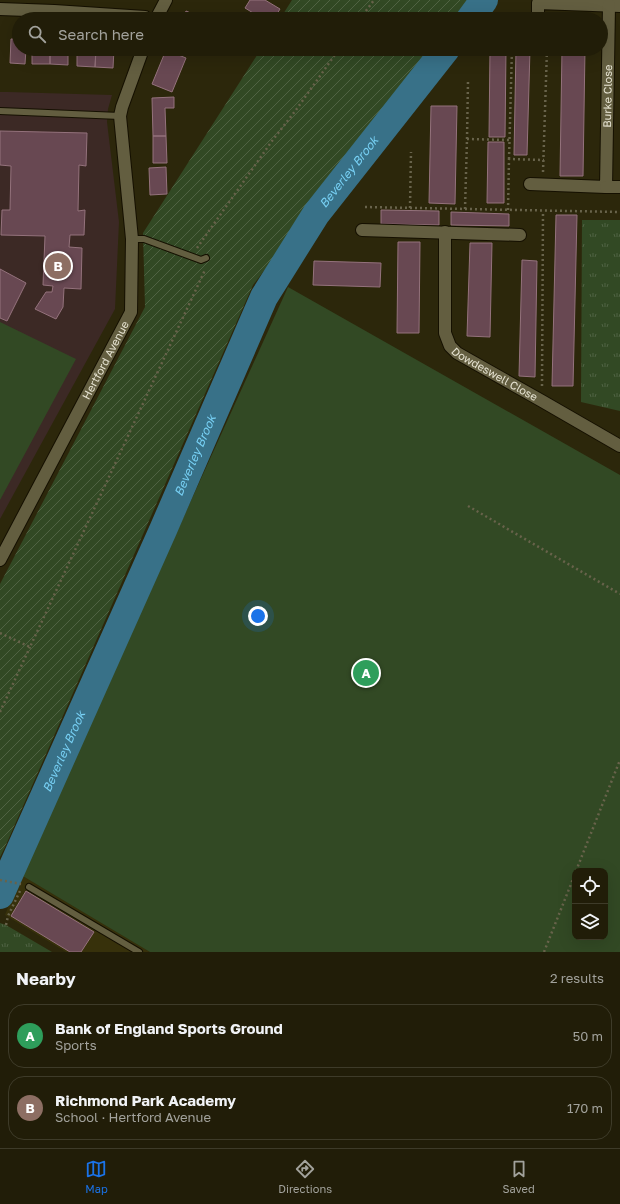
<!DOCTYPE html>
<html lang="en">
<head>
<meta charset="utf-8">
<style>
  body { margin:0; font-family:"Golos Text",sans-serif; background:#2d2a16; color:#f1f3f6 }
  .controls { position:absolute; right:12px; bottom:12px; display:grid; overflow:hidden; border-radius:8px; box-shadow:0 4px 16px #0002 }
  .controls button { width:36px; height:36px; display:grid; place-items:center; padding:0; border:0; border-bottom:1px solid #3e3b29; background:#211d08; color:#f1f3f6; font:20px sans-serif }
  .you { position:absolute; left:258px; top:616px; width:14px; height:14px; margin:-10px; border:3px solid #fff; border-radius:50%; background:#1a73e8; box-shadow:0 0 0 6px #1a73e833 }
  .badge { display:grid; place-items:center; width:26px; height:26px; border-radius:50%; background:#1a73e8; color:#fff; font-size:13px; font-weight:700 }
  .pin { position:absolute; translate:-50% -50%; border:2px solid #fff; box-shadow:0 1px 4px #0006 }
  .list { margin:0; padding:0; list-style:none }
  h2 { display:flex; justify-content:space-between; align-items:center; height:52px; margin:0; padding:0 16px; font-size:17px }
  h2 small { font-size:13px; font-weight:400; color:#a2a29c }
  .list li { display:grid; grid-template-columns:26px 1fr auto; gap:12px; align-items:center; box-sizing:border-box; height:64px; margin:0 8px 8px; padding:0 8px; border:1px solid #3e3b29; border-radius:16px }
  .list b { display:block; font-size:15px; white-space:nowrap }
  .list p { margin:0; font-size:13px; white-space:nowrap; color:#a2a29c }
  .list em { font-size:13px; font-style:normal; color:#a2a29c }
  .icon { flex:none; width:22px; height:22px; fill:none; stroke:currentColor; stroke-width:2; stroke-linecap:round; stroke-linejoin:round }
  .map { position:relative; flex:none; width:620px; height:952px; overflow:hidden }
  .search { position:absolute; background:#211d08; box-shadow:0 4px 16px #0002; left:12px; right:12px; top:12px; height:44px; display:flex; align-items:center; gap:10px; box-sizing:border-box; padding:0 14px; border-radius:22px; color:#a2a29c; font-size:15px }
  .sheet { height:196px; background:#211d08 }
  nav { display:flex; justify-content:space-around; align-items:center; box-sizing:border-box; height:56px; border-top:1px solid #3e3b29; background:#211d08; font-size:11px; color:#a2a29c }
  nav a { display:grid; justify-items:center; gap:2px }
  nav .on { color:#1a73e8 }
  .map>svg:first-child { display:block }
</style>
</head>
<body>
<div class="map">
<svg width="620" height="952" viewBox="0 0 620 952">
  <defs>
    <pattern id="park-tufts" width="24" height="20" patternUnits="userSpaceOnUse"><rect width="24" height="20" fill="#324924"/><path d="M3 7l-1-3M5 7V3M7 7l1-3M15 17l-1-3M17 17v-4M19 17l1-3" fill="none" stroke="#506343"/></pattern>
    <pattern id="garden-furrows" width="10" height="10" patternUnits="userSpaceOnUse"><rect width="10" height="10" fill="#324924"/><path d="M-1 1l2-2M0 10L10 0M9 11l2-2" fill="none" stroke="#506343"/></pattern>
  </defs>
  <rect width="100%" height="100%" fill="#2c270b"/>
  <path fill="#37310b" d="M21 875 150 952H66L5 915Z"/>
  <path fill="#3c2925" d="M0 92H8L112 95 108 109 107 122 119 222 115 309 0 519Z"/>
  <path fill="#324924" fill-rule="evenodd" d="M288 287 620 475V952H150L21 875ZM575 871H605V937H575Z
    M0 322 76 359 0 500Z"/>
  <path fill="url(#park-tufts)" d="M582 220H620V411L581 402Z
    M0 923 6 925 52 952H0Z"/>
  <path fill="url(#garden-furrows)" d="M292 0H470L456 19H280Z
    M261 49H433L253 285 5 847 0 857V584L145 307 143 233Z"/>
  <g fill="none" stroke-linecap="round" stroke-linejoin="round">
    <g stroke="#387188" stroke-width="28">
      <path d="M470 19 484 0"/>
      <path id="s1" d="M0 895 163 530 264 297 316 214 446 49"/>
    </g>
  </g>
  <path fill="#684852" stroke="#94727c" d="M250 0H265L280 9 274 19H263L245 8Z
    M186 11 205 19H183Z
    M562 13 585 14V19H562Z
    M11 39H19V49H26L25 64 10 63Z
    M32 49H50V64H32Z
    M50 49H68V65L50 64Z
    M77 49H96L95 67 77 66Z
    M96 49H114L113 68 95 67Z
    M490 49H506L505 137H489Z
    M516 49H530L527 155H514Z
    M562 49H585L583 176H560Z
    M166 50 186 58 172 92 152 84Z
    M174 97V108H165L166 136H153L152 98Z
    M431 106H457L455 204 429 203Z
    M0 131 87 133 86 166 79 165 78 211 85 210 84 235H70L69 247 82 248 81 289 64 288 63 307 56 319 35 309 46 292H52L53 286 43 285 45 236 1 235 2 210H10L11 166 0 165Z
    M153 136H166L167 163H153Z
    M488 142H504V203H487Z
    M166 167 167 194 150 195 149 168Z
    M381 210 439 211V225L381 224Z
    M451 212 509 214V226L451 225Z
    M556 215H577L573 386H552Z
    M398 242H420L419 333H397Z
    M470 243H492L490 337 467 336Z
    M522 260 537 261 535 377 519 376Z
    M314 261 381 263 380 287 313 285Z
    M0 269 26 283 7 321 0 318Z
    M26 891 94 932 81 952H70L11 916Z"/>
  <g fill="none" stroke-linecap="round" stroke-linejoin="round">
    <defs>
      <path id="lane" d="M0 111 120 116
        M132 239H144L201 260 206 258
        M29 887 139 952"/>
      <g id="street">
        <path d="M0 9 54 11 145 17 147 19"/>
        <path d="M156 19 166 0"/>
        <path d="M538 19V3L620 6"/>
        <path id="s2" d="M530 184 606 187 609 5"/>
        <path d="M606 187H620"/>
        <path d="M362 230 520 235"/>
        <path id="s3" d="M445 232V333L450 346 457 353 542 401 620 446"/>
        <path id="s4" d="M0 560 131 312 132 239 120 116 122 107 143 49"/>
      </g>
    </defs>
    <use href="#lane" stroke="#151000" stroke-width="8"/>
    <use href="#street" stroke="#151000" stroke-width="14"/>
    <path stroke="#68634b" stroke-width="2.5" stroke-dasharray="2 3" stroke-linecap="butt" d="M360 19 374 0
      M467 139 468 81
      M509 159 512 49
      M543 172 547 49
      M365 207 620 212
      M410 208 411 152
      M465 209 467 139 510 140
      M508 210 509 159 544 160
      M197 248 272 141 296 110 339 49
      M542 386 543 211
      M468 506 620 594
      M0 633 30 647 205 270
      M0 712 30 647
      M576 871 620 760
      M0 880 21 884
      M6 925 8 916 20 891
      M544 952 575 874"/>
    <use href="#lane" stroke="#635e40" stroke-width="6"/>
    <use href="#street" stroke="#635e40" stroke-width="12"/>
  </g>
  <g text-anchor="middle" stroke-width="3" stroke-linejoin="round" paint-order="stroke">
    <g font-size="11" fill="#e7e4d3" stroke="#2c270b">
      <text dy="4" stroke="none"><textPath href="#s2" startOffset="167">Burke Close</textPath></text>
      <text dy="4" stroke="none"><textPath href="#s4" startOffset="226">Hertford Avenue</textPath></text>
      <text dy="4" stroke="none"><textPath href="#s3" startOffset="168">Dowdeswell Close</textPath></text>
    </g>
    <g font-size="12" font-style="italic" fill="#77d0f4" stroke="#2c270b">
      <text dy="4" stroke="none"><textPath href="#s1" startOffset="805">Beverley Brook</textPath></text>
      <text dy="4" stroke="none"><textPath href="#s1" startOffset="481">Beverley Brook</textPath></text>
      <text dy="4" stroke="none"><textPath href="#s1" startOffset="157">Beverley Brook</textPath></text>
    </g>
  </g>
</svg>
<div class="controls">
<button><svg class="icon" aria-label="locate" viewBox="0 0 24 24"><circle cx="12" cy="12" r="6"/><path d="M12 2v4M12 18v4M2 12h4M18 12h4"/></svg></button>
<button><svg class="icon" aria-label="layers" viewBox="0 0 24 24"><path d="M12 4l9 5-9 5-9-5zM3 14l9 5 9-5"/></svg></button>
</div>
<div class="you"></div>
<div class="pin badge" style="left:366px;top:673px;background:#2e9e5b">A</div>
<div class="pin badge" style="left:58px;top:266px;background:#8d6e63">B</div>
<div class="search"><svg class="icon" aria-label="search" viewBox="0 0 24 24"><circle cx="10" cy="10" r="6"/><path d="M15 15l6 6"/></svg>Search here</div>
</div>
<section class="sheet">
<h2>Nearby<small>2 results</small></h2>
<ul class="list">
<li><span class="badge" style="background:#2e9e5b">A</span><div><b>Bank of England Sports Ground</b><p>Sports</p></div><em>50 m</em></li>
<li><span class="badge" style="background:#8d6e63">B</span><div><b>Richmond Park Academy</b><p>School · Hertford Avenue</p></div><em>170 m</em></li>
</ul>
</section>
<nav>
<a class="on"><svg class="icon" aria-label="map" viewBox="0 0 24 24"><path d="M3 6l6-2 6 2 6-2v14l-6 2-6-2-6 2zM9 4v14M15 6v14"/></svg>Map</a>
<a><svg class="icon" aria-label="directions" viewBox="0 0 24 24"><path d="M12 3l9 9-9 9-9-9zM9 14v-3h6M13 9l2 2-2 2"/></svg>Directions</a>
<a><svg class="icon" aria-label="saved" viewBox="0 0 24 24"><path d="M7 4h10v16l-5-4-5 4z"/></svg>Saved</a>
</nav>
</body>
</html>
